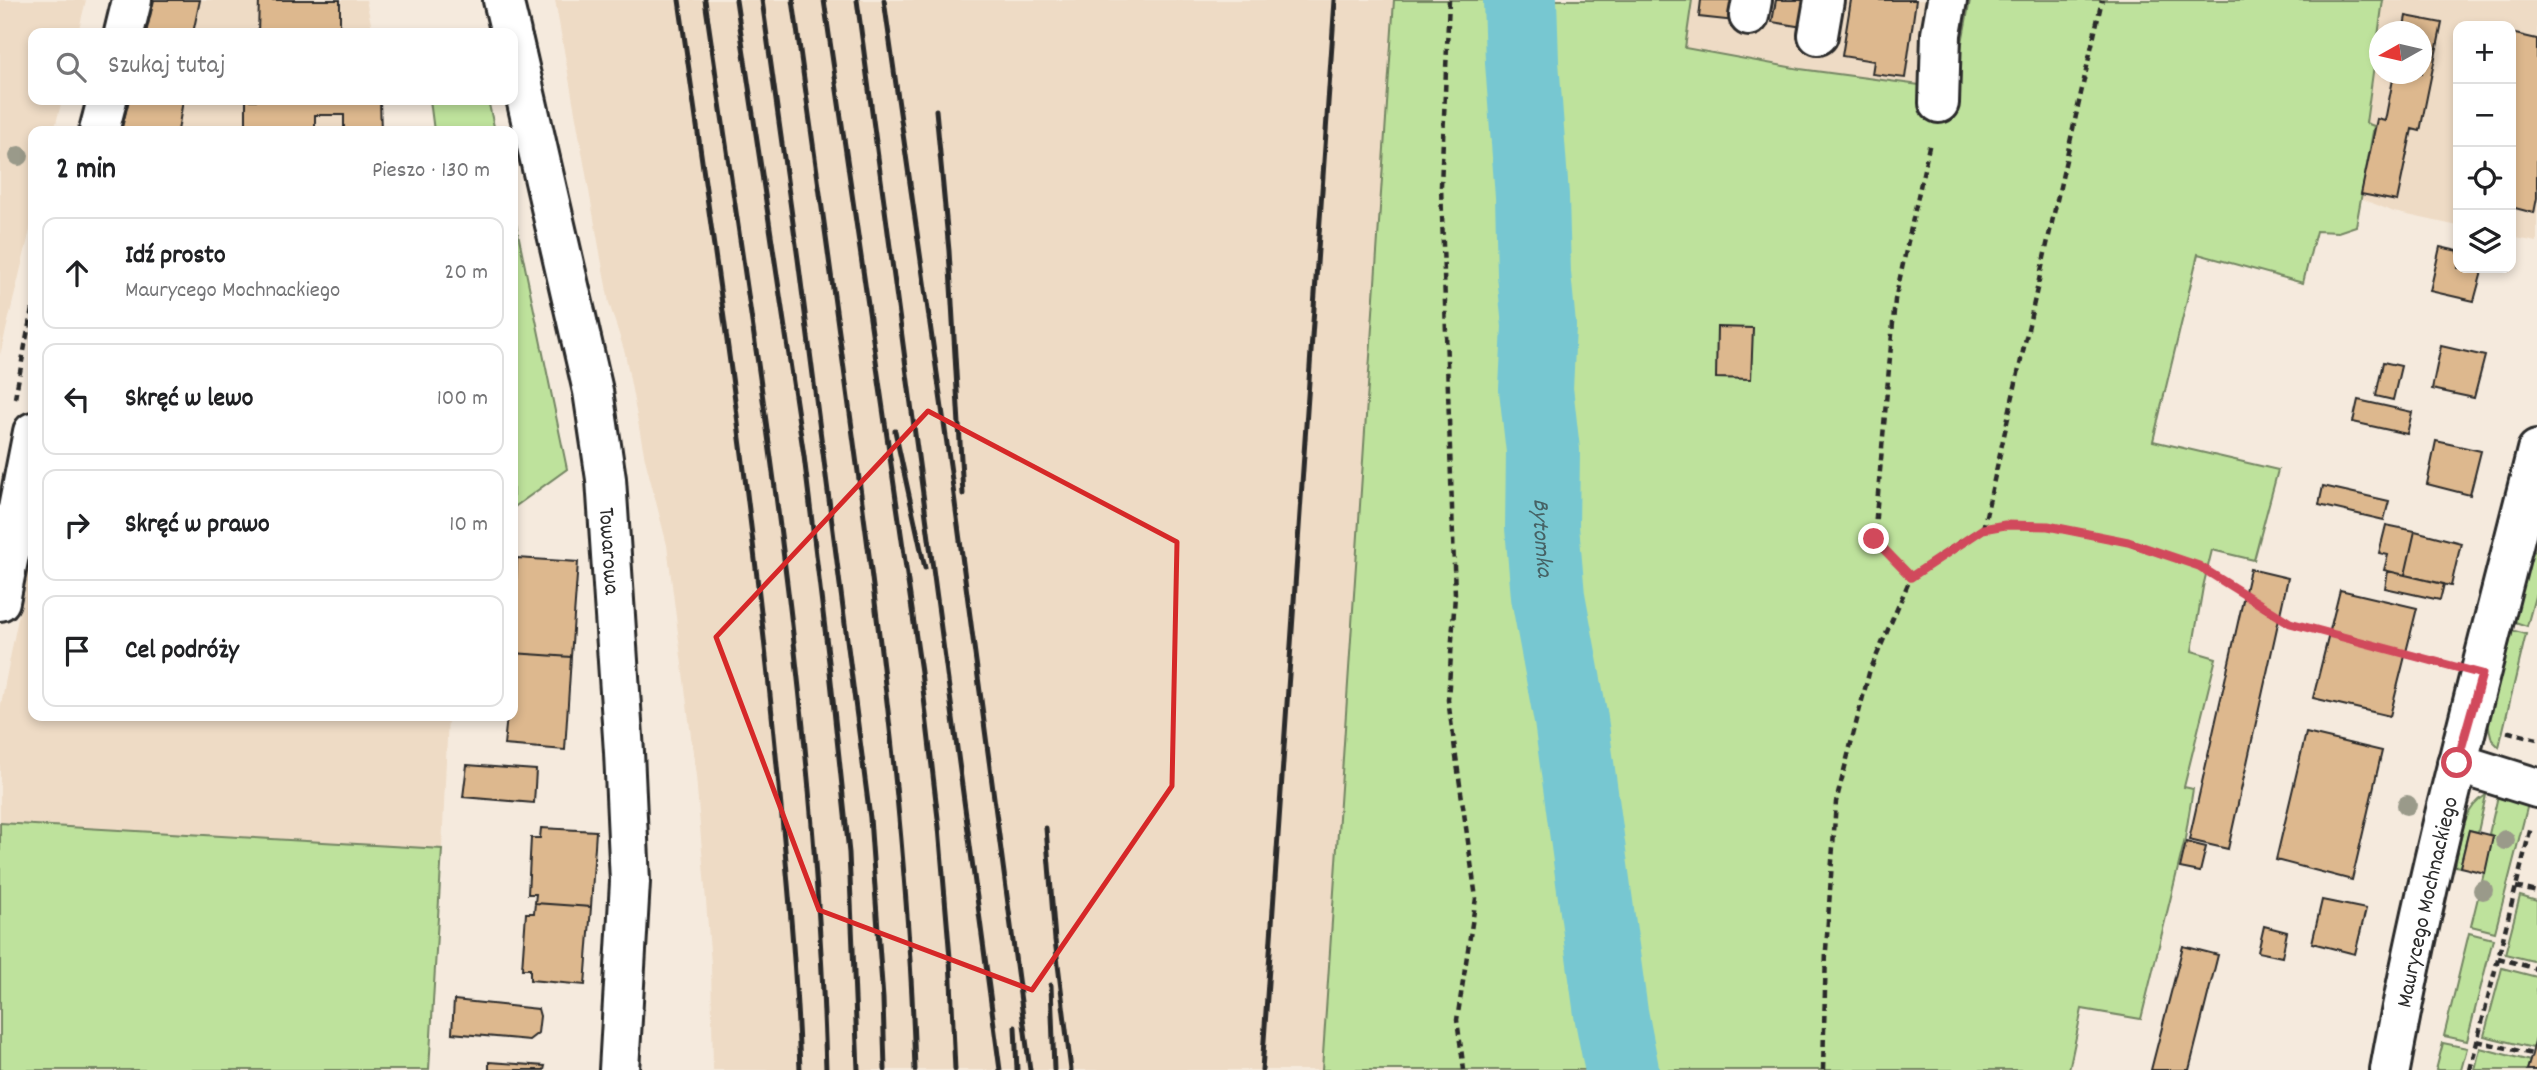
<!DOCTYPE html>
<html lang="pl">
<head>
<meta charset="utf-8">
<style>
  body { margin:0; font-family:Dekko,sans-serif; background:#f6f6f6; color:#202124 }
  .controls { position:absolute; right:21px; top:21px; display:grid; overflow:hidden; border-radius:14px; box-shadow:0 4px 10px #0003 }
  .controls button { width:63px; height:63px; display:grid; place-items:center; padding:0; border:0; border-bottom:2px solid #e0e0e0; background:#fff; color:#202124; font:35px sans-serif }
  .compass { position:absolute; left:2369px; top:21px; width:63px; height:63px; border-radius:50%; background:#fff; box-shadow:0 4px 10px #0003; rotate:262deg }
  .stop { position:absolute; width:21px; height:21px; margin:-16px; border:5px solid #d1495b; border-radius:50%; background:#fff }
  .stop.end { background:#d1495b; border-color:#fff; box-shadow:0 2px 7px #0008 }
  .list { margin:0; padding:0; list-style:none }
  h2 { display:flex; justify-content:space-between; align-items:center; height:91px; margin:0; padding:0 28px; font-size:30px }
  h2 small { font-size:23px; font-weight:400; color:#757577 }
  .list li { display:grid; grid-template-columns:46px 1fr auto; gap:21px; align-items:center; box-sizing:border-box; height:112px; margin:0 14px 14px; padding:0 14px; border:2px solid #e0e0e0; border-radius:14px }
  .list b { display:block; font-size:26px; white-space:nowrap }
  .list p { margin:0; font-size:23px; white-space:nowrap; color:#757577 }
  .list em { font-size:23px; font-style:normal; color:#757577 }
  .icon { flex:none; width:38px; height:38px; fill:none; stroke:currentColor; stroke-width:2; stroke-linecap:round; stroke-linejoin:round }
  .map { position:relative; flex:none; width:2537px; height:1070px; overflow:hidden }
  .search { position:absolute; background:#fff; box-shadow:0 4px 10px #0003; left:28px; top:28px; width:490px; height:77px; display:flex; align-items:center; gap:18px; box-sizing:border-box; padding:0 24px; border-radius:14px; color:#757577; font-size:26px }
  .panel { position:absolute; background:#fff; box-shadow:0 4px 10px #0003; left:28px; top:126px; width:490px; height:595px; border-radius:14px }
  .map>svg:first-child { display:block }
</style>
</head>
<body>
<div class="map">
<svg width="2537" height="1070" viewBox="0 0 2537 1070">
  <rect width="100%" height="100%" fill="#f5eadd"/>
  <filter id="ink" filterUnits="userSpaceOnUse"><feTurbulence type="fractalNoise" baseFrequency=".0143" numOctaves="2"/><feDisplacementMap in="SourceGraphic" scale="14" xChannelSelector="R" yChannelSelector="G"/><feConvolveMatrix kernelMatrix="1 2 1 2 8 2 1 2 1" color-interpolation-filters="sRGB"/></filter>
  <g filter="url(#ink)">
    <path fill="#eedbc5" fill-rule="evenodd" d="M0 0H86L78 33H33V100H62L54 131H33V218L0 355Z
      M154 0H366L373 33H146Z
      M555 0H1394L1322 1070H713L711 964 696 776 667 545 645 459 625 353 609 303Z
      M1692 0H1970L1954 86H1927L1800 69 1685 48Z
      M2383 0H2537V242L2511 237V26H2458V226L2394 212 2360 198 2374 126 2366 124ZM2380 32H2422V74H2380Z
      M129 100H380L381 131H121Z
      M33 542V716H448L442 849 0 823V709Z"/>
    <path fill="#bee29c" stroke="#748664" stroke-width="2" d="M1394 0H1692L1685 48 1800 69 1927 86H1954L1970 0H2383L2366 123 2374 126 2356 226 2338 232 2316 231 2303 283 2198 254 2153 441 2278 470 2254 560 2212 550 2203 587 2192 651 2216 658 2184 787 2193 789 2185 839 2141 1019 2082 1009 2069 1070H1322Z
      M430 100H488L495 131H434Z
      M513 209 567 469 513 508Z
      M2530 550 2537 552V589L2527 626 2512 621Z
      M2511 630 2526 634 2499 747 2492 740 2487 720Z
      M2486 795 2478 832 2469 830 2460 867 2455 866C2461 839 2461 810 2486 795Z
      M2498 796 2528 804 2495 932 2471 926 2493 836 2489 834Z
      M0 823 442 849 429 1070H0Z
      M2520 896 2537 901V962L2505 954Z
      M2469 933 2493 939 2467 1041 2444 1036Z
      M2502 968 2537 977V1034L2533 1048 2484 1036Z
      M2443 1043 2467 1048 2461 1070H2436Z
      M2480 1048 2530 1061 2527 1070H2475Z"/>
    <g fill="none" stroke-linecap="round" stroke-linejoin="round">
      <path stroke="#77c7d1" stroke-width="74" id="s1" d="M1520 0 1522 62 1532 196 1534 274 1539 326 1536 389 1543 451 1542 527 1548 596 1571 720 1611 1013 1622 1070"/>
    </g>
    <path fill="#ddb88e" stroke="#2b2b2b" stroke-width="2" d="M154 0H200L193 33H146Z
      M259 0H340V33H258Z
      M1701 0H1738L1735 21 1699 17Z
      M1776 0H1808L1803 27 1772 22Z
      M1851 0H1916L1905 78 1872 74 1874 61 1842 56Z
      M2406 16 2442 23 2420 131 2412 129 2397 201 2361 194 2377 119 2385 121 2394 74H2422V32H2403Z
      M2511 33 2537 39V198L2534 213 2511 207Z
      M129 100H183L178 131H121Z
      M246 100H380L381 131H344V115H315V131H246Z
      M2440 247 2458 251V268H2483L2474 301 2430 291Z
      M1717 327 1753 328 1751 379 1716 378Z
      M2441 346 2485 356 2474 398 2432 389Z
      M2383 362 2401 366 2393 400 2376 396Z
      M2358 400 2412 412 2407 434 2353 422Z
      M2436 441 2481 451 2470 495 2427 484Z
      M2323 486 2389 501 2384 520 2319 505Z
      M2386 525 2415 531 2405 575 2384 570 2388 555 2379 553Z
      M2415 531 2461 543 2451 586 2405 575Z
      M517 558 578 562 571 657 513 653Z
      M2250 569 2288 578 2228 849 2189 840Z
      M2388 571 2444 584 2440 600 2385 588Z
      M2340 590 2417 608 2390 716 2313 698Z
      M513 653 571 657 565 750 504 745 507 716H513Z
      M2306 733 2382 751 2352 880 2276 860Z
      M467 765 536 770 534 803 463 797Z
      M541 828 596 831 591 907 535 903 536 894H528L531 838H540Z
      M2469 830 2493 836 2485 873 2460 867Z
      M2186 842 2206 847 2200 872 2180 868Z
      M2322 900 2366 909 2355 954 2312 943Z
      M535 903 591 907 585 985 530 980V969H522L526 913H534Z
      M2264 926 2287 932 2282 957 2258 952Z
      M2183 946 2218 955 2189 1070H2151Z
      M454 1000 538 1009 540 1016 538 1033 529 1040 452 1033Z
      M2537 1034V1070H2527L2532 1054Z
      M489 1062 545 1066 544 1070H489Z"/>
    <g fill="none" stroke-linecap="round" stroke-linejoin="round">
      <defs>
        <g id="minor">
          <path d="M503 0 511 33"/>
          <path d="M1749 16 1752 0"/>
          <path d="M124 33 132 0"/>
          <path d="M1818 35 1824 0"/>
          <path id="s2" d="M513 41 593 391 606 479 624 752 630 882 619 1070"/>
          <path d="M1939 103 1941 34 1947 0"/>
          <path d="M99 131 107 100"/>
          <path d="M0 601 33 432"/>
          <path d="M2457 763 2537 788"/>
          <path id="s3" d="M2390 1070C2428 861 2486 656 2537 450"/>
        </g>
      </defs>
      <use href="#minor" stroke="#2b2b2b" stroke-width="44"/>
      <path stroke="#2b2b2b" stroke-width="4.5" stroke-dasharray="7 5" stroke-linecap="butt" d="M1449 0 1441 186 1455 595 1448 700 1476 898 1457 1020 1464 1070
        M15 398 33 304
        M1983 529 2102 0
        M1911 577 1874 539 1895 300 1930 142
        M2509 734V732L2537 739
        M2516 887 2537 892
        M2498 958 2537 969
        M2477 1041 2532 1054
        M1823 1070 1826 950 1836 802 1869 673 1911 577 1960 543 1983 529 2005 525 2048 526 2128 542 2199 566 2290 623 2444 664
        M2470 1070 2531 827"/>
      <use href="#minor" stroke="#fff" stroke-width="38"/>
      <path stroke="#2b2b2b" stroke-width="5" d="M679 0C714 245 750 489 774 735 785 847 796 958 800 1070
        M705 0C756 355 816 711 826 1070
        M736 0 804 456 829 662 849 853 858 1070
        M762 0 798 259 870 818 883 999 885 1070
        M793 0C815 157 837 315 858 472 885 671 909 869 915 1070
        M824 0 921 672 939 827 950 958 955 1070
        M857 0 1000 1070
        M884 0 950 465 1030 1070
        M936 110 949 251 963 494
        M895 431 925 568
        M1046 828 1055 940 1071 1070
        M1051 985 1054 1070
        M1015 1027 1017 1070
        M1262 1070 1335 0"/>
    </g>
    <g fill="#9a9a8a">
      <circle cx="19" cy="156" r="10"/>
      <circle cx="2407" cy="805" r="10"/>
      <circle cx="2505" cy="840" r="10"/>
      <circle cx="2483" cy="890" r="10"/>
    </g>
  </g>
  <g fill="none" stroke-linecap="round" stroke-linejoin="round" filter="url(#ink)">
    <path stroke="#d1495b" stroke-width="9" d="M1874 539 1911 577 1983 529 2005 525 2048 526 2128 542 2199 566 2290 623 2482 674 2457 763"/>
  </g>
  <path fill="none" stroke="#d62828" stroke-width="5" stroke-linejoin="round" d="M928 411 1177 542 1172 786 1032 990 819 910 716 637Z"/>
  <g text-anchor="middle" stroke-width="7" stroke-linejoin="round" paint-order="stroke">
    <g font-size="23" fill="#2b2b2b" stroke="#fff">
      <text dy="8" stroke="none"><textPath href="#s2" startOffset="520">Towarowa</textPath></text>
      <text dy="8" stroke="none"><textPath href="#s3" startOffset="172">Maurycego Mochnackiego</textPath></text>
    </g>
    <g font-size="24" font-style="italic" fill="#466265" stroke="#fff">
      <text dy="8" stroke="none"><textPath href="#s1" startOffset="539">Bytomka</textPath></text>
    </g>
  </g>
</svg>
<div class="controls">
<button>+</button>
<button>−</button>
<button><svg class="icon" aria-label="locate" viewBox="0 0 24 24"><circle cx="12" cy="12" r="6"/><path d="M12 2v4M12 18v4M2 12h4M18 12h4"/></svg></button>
<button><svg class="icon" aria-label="layers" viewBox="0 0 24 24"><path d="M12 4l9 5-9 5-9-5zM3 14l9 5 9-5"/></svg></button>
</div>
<svg class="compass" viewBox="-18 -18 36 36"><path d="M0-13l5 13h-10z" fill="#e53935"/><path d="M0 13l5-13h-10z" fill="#757577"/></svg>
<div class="stop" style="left:2457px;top:763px"></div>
<div class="stop end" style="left:1874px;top:539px"></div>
<div class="search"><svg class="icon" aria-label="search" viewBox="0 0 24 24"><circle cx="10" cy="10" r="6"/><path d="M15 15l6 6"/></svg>Szukaj tutaj</div>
<section class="panel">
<h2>2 min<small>Pieszo · 130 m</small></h2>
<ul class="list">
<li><svg class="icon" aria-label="ahead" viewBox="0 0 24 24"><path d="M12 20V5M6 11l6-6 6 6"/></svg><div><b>Idź prosto</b><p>Maurycego Mochnackiego</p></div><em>20 m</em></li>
<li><svg class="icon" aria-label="left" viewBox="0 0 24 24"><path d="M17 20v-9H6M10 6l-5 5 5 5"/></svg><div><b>Skręć w lewo</b></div><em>100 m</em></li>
<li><svg class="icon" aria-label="right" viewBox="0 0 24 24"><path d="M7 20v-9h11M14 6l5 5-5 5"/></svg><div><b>Skręć w prawo</b></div><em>10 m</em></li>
<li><svg class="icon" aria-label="arrive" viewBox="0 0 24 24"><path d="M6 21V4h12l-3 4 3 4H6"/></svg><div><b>Cel podróży</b></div></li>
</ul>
</section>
</div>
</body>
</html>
